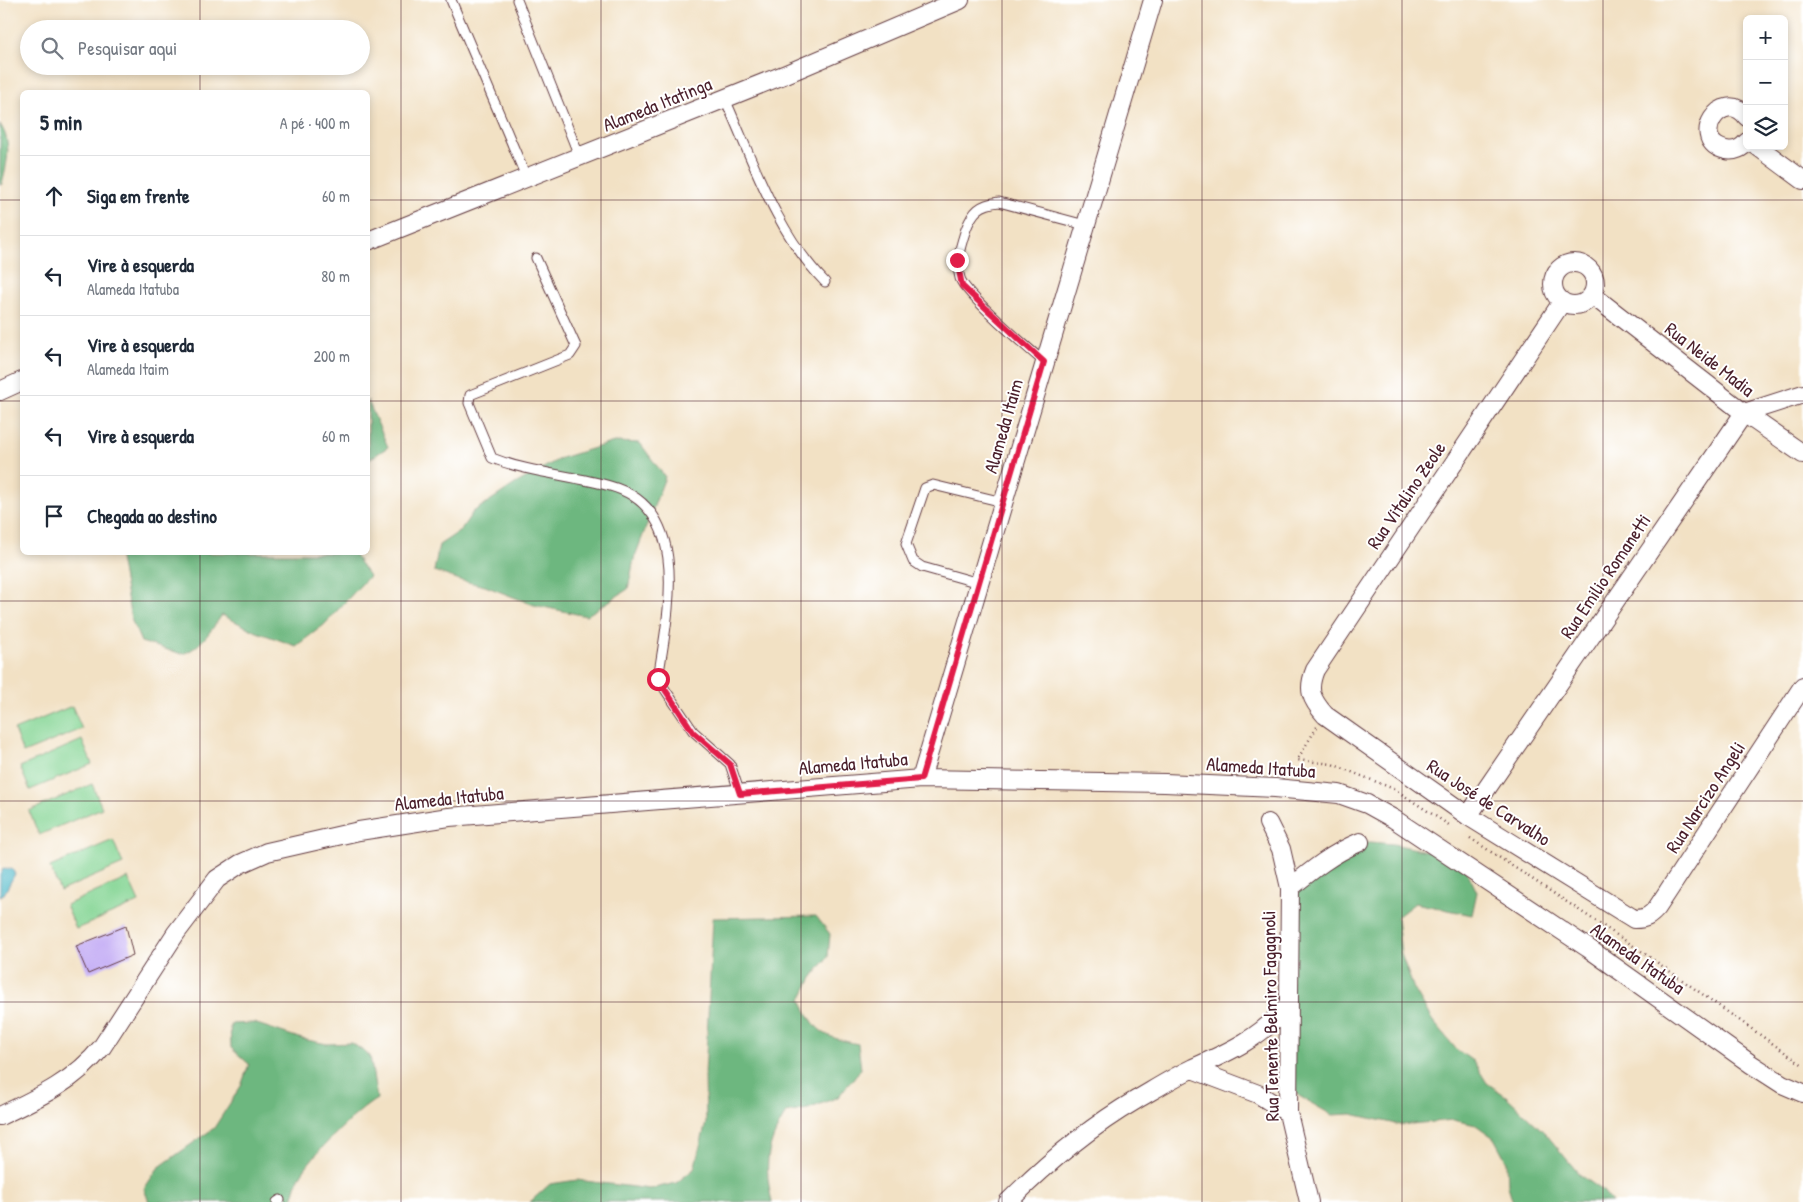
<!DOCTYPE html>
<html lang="pt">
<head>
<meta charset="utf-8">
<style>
  body { margin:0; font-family:"Patrick Hand",sans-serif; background:#f2f2f3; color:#1f2937 }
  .controls { position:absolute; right:15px; top:15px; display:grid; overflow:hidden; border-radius:8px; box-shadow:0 2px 8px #0003 }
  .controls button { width:45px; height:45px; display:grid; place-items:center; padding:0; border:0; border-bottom:1px solid #e0e1e3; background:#fff; color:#1f2937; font:25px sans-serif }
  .stop { position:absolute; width:15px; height:15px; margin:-11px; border:4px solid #e11d48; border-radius:50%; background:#fff }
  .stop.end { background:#e11d48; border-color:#fff; box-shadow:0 1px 5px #0008 }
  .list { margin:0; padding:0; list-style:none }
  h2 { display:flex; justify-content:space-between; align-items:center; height:65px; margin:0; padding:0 20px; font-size:21px }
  h2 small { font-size:16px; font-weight:400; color:#747a83 }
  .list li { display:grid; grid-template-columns:32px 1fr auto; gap:15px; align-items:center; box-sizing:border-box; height:80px; padding:0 20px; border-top:1px solid #e0e1e3 }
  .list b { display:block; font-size:19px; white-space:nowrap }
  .list p { margin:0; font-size:16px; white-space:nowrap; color:#747a83 }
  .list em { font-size:16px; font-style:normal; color:#747a83 }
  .icon { flex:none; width:28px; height:28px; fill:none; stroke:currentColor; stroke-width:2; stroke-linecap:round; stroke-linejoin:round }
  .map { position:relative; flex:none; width:1803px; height:1202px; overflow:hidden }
  .search { position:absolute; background:#fff; box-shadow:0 2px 8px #0003; left:20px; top:20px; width:350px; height:55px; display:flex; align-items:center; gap:12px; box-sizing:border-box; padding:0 18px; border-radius:28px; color:#747a83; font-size:19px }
  .panel { position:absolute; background:#fff; box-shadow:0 2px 8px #0003; left:20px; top:90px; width:350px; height:465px; border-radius:8px }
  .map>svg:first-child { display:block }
</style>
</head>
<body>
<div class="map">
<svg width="1803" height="1202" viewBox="0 0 1803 1202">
  <rect width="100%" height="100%" fill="#fff"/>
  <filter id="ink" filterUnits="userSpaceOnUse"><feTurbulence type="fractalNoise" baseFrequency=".02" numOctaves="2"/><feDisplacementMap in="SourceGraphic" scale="10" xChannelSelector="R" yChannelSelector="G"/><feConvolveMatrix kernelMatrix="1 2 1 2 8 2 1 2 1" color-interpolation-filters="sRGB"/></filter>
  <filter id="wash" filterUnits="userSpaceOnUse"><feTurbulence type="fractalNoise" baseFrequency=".0096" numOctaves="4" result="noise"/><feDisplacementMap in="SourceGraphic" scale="20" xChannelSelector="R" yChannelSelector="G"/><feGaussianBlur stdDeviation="1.12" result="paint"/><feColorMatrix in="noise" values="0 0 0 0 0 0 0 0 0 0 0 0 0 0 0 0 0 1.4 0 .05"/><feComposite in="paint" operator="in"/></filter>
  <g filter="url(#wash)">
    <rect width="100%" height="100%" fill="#f2e1c4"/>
    <path fill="#87d696" stroke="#687a60" d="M72 706 82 729 23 753 14 730Z
      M82 740 92 764 30 790 20 767Z
      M92 784 102 808 39 835 29 811Z
      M113 840 123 864 60 891 50 867Z
      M128 878 139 902 76 929 66 905Z"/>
    <path fill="#6db77f" stroke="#5c6b55" d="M0 124C13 144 7 162 2 184L0 185Z
      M368 401 388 447 368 460V400Z
      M614 442 640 443 665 477 634 559 628 589 586 616 534 605 485 586 459 580 434 571 439 545 460 531 473 512 515 484 561 458Z
      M119 553H353L369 576 324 625 296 646 257 632 222 615C212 629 200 649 182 654L141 642 131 619Z
      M1370 842 1393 844 1445 855 1466 869 1477 892 1472 915 1415 903 1397 917 1401 954 1414 989 1432 1020 1456 1049 1474 1062 1487 1083 1506 1096 1546 1134 1579 1174 1603 1191 1612 1202H1513L1508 1186 1507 1162 1494 1138 1476 1125 1453 1120 1401 1125 1352 1114 1332 1115 1299 1096 1286 1075 1282 956 1300 884 1350 843Z
      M816 916 830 934 828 957 812 978 801 999C815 1032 823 1037 858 1044L861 1069 838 1097 808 1109 786 1113C766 1146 764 1165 772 1202H530L550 1184 577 1180 650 1189 676 1183 694 1169 706 1123 705 1075 713 918Z
      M254 1023 302 1039 327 1044 352 1043 370 1056 377 1099C356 1111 312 1155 300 1176 296 1183 295 1191 292 1199L286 1202H149L144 1189 158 1168 214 1128 241 1086 249 1064 231 1048 230 1024Z"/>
    <path fill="#4bb7c7" stroke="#4a6b79" d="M3 869H12L15 874 4 894 0 896V875Z"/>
    <g id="blocks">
      <path fill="#c0a7f4" d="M126 926 133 955 88 974 76 946Z"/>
    </g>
  </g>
  <g filter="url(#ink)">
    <use href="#blocks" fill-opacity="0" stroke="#633c42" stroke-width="1"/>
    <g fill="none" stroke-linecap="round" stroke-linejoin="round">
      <defs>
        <path id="lane" d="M451 0 527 179
          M517 0 580 158
          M725 99C753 161 776 232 825 282
          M536 258 576 346 570 355 470 395 469 403 492 458C530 473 571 475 610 486 694 509 667 617 658 679L693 731 730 764 740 794
          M1044 362C1029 349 964 293 960 278 955 261 961 245 966 229 973 211 980 204 999 202L1085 225
          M979 583 922 567 913 561 906 544 925 488 933 485 1003 502
          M277 1202 280 1200"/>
        <path id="street" d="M1747 117C1722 85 1687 142 1726 150 1734 152 1742 148 1747 142
          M1757 146 1803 180
          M368 241 786 74 960 0
          M1553 284a21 21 0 1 1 42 0a21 21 0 1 1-42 0Z
          M1592 295 1744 413 1803 454
          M1562 302 1315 670C1307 690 1311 699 1325 715L1468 816 1634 919C1646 919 1650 916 1657 908L1803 686
          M0 391 22 381
          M921 779 1153 0
          M1468 816 1744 413 1803 394
          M1268 823 1281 849 1290 888
          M1192 1069 1258 1094 1288 1113
          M0 1116C38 1098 75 1081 102 1047L176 933 217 879 240 864 267 852 359 831 449 817 921 779 1165 783 1275 788 1339 794 1367 804 1394 819 1588 948 1751 1064 1782 1084 1803 1093
          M1008 1202C1047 1163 1088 1128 1136 1100 1155 1089 1174 1077 1193 1068 1229 1052 1262 1037 1287 1006
          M1309 1202 1288 1113 1290 888C1312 870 1333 853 1360 842"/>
      </defs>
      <use href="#lane" stroke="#633c42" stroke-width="11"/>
      <use href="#street" stroke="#633c42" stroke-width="20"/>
      <path stroke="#633c42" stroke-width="2.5" stroke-dasharray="1 4" stroke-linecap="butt" d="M1317 727 1297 760 1332 764 1394 789 1452 827
        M1470 838 1641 951 1803 1065"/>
      <use href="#lane" stroke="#fff" stroke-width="9"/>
      <use href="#street" stroke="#fff" stroke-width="18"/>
    </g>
  </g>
  <g fill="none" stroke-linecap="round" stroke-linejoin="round" filter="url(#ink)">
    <path stroke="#e11d48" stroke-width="6" d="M658 679 693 732 730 764 740 794 921 779 1044 362 962 286 957 260"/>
  </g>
  <path fill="none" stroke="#4a1f2b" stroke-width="1" stroke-opacity="0.55" d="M200 0V29M401 0V1202M601 0V1202M801 0V1202M1002 0V1202M1202 0V1202M1402 0V1202M1603 0V1202M200 66V92M0 200H22M368 200H1803M0 401H22M368 401H1803M200 552V1202M0 601H1803M0 801H1803M0 1002H1803"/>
  <g text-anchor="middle" stroke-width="4" stroke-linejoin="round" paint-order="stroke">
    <g font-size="19" fill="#4a1f2b" stroke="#fff">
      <text transform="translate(657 104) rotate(-22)" y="7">Alameda Itatinga</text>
      <text transform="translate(1710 359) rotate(38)" y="7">Rua Neide Madia</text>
      <text transform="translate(1003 426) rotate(-74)" y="7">Alameda Itaim</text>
      <text transform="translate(1406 495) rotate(-56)" y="7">Rua Vitalino Zeole</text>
      <text transform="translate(1605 576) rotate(-56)" y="7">Rua Emilio Romanetti</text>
      <text transform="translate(853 763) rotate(-5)" y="7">Alameda Itatuba</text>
      <text transform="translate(1261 767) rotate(4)" y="7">Alameda Itatuba</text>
      <text transform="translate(1705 797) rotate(-57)" y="7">Rua Narcizo Angeli</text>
      <text transform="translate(449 798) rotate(-6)" y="7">Alameda Itatuba</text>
      <text transform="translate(1489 802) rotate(33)" y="7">Rua José de Carvalho</text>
      <text transform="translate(1638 958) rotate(35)" y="7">Alameda Itatuba</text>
      <text transform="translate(1270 1016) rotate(-91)" y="7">Rua Tenente Belmiro Fagagnoli</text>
    </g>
  </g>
</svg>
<div class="controls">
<button>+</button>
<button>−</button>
<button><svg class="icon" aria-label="layers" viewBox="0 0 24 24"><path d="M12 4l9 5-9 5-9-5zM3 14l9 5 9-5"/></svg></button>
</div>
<div class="stop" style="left:658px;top:679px"></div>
<div class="stop end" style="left:957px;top:260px"></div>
<div class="search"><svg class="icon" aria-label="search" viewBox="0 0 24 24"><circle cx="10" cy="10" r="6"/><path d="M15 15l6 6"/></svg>Pesquisar aqui</div>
<section class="panel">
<h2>5 min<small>A pé · 400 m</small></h2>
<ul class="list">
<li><svg class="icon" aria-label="ahead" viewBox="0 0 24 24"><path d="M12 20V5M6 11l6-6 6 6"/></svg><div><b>Siga em frente</b></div><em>60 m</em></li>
<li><svg class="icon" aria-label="left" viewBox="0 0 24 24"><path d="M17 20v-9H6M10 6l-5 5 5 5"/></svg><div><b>Vire à esquerda</b><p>Alameda Itatuba</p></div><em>80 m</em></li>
<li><svg class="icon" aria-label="left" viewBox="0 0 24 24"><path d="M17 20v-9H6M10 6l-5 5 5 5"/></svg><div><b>Vire à esquerda</b><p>Alameda Itaim</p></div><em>200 m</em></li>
<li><svg class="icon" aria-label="left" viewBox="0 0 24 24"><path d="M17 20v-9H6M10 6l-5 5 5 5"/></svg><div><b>Vire à esquerda</b></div><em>60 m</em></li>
<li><svg class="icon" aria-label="arrive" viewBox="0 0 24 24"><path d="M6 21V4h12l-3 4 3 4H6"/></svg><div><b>Chegada ao destino</b></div></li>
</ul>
</section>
</div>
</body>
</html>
